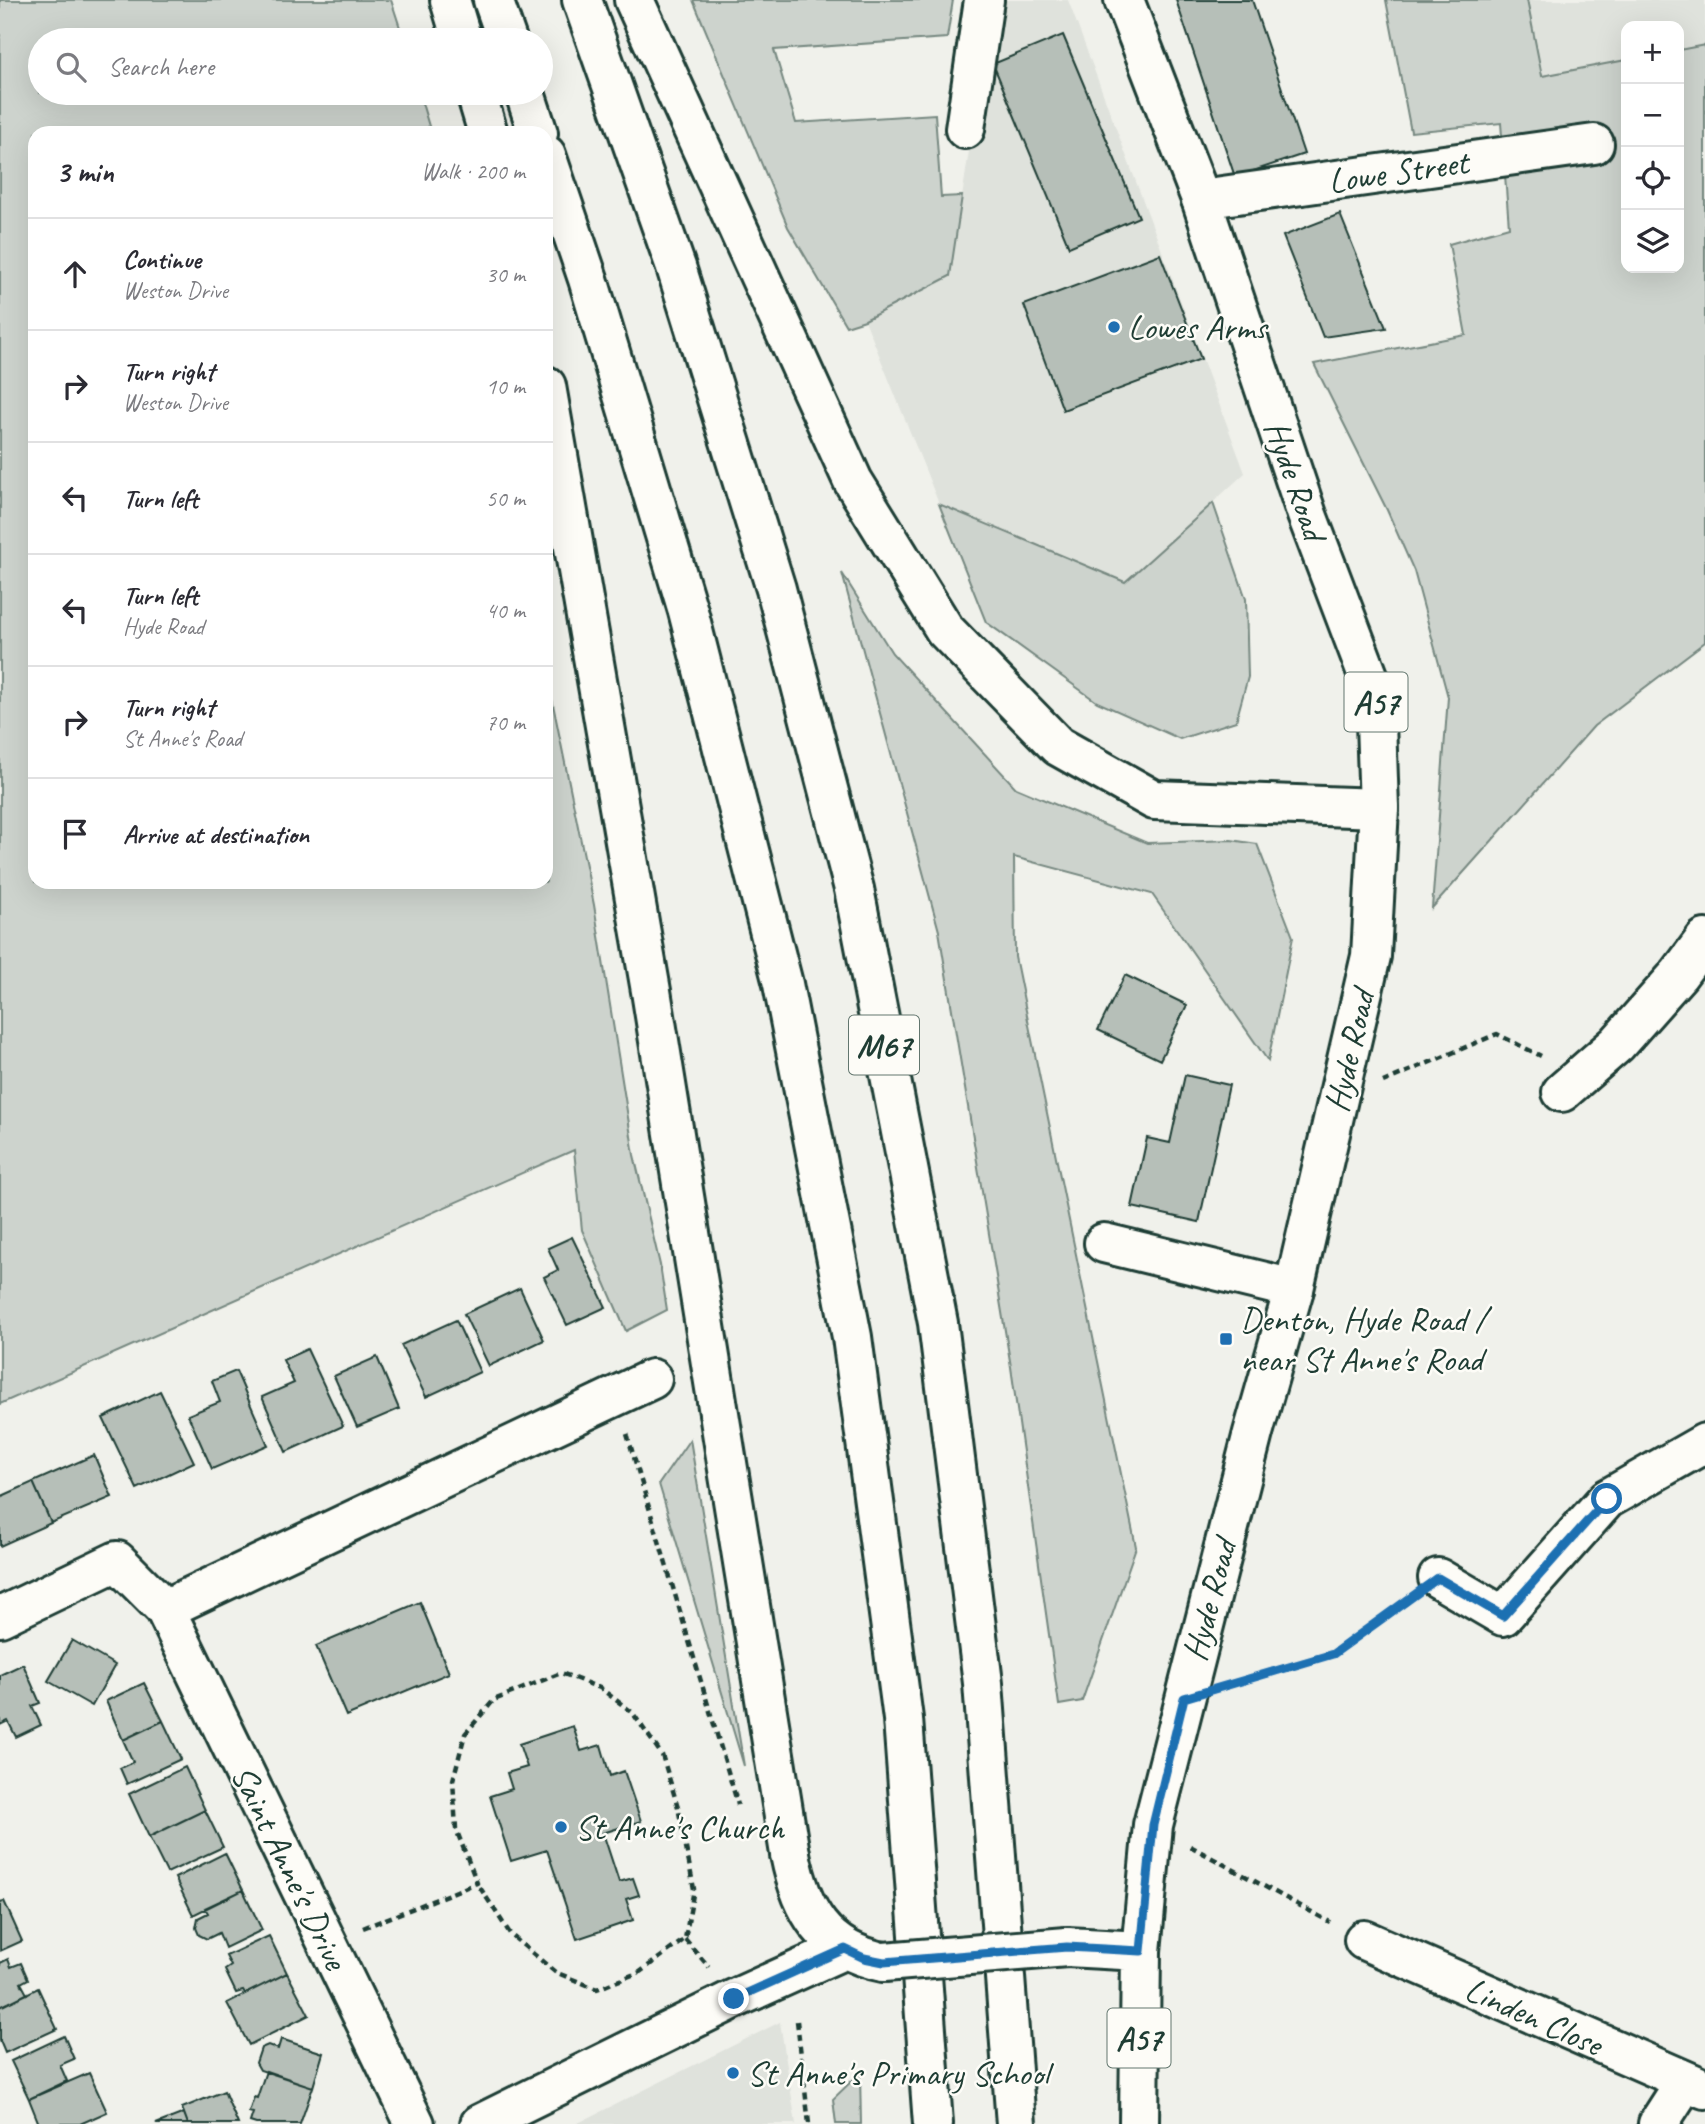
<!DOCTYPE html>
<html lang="en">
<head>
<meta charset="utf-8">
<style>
  body { margin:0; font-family:Caveat,sans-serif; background:#f2f2f3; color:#2b2b33 }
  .controls { position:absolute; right:21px; top:21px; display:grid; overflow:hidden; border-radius:14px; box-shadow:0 7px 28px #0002 }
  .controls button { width:63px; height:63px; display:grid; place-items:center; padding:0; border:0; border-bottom:2px solid #e1e1e2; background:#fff; color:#2b2b33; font:35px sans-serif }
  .stop { position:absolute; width:21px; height:21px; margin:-16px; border:5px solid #1f6fb2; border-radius:50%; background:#fff }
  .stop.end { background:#1f6fb2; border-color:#fff; box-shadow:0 2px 7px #0008 }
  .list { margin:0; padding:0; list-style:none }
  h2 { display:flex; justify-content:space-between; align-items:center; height:91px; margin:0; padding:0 28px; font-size:30px }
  h2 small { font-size:23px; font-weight:400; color:#7c7c81 }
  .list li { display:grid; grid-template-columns:46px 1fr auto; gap:21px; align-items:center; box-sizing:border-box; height:112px; padding:0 28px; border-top:2px solid #e1e1e2 }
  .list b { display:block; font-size:26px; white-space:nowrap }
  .list p { margin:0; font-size:23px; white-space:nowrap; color:#7c7c81 }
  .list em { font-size:23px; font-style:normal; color:#7c7c81 }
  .icon { flex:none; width:38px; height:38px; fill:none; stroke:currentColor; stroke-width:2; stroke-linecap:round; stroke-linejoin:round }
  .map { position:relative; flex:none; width:1705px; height:2124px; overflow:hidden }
  .search { position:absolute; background:#fff; box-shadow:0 7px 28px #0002; left:28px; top:28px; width:525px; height:77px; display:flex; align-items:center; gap:18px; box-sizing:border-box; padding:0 24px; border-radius:38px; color:#7c7c81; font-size:26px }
  .panel { position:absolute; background:#fff; box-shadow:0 7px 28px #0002; left:28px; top:126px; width:525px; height:763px; border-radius:21px }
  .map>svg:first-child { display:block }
</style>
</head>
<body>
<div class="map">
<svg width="1705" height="2124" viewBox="0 0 1705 2124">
  <rect width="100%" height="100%" fill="#f0f1eb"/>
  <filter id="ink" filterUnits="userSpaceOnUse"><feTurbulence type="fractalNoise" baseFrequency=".0143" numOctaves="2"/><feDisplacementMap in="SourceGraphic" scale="14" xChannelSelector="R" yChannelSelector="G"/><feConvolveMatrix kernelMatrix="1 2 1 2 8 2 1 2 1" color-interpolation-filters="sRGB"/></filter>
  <g filter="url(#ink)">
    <path fill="#dfe2dc" d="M992 0H1068L1245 473 1125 583 939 504 865 320 950 276Z
      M1527 0H1705V45L1679 50V26H1626V60L1542 76Z
      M780 2022 796 2124H576Z"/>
    <path fill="#cdd3cd" stroke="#768880" stroke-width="2" d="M0 0H391L404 40H40V93H419L431 133H35V882H546V670L594 905 634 1155 660 1265 667 1310 626 1331 582 1230 574 1150 0 1404Z
      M693 0H953L947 38 774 50 796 123 935 114 941 197 962 196 950 276 865 320 846 326 788 227Z
      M1386 0H1527L1542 76 1626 60V268H1679V50L1705 45V642L1594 726 1432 908 1448 697 1414 571 1387 510 1314 364 1466 335 1449 244 1509 227 1501 123 1411 132Z
      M1213 503 1246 599 1248 677 1236 721 1180 739 1097 702 986 622 939 504 1125 582Z
      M842 573 892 653 1016 788 1147 843 1231 840 1257 844 1293 937 1268 1061 1152 894 1014 857 1015 957 1136 1547 1082 1701 1059 1705 1011 1367 939 931Z
      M690 1439 744 1766 659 1484Z
      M860 2073 861 2124H836L833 2099Z"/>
    <path fill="#b6bfb8" stroke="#1f3d34" stroke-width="2" d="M1176 0H1252L1304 154 1235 177Z
      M1063 35 1139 217 1069 247 993 64Z
      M1340 214 1386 328 1323 337 1283 236Z
      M1160 254 1201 359 1063 410 1024 305Z
      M1125 975 1187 1005 1160 1060 1098 1030Z
      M1185 1075 1229 1085 1199 1222 1132 1207 1147 1138 1170 1143Z
      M572 1237 606 1307 567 1325 544 1277 558 1270 548 1248Z
      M520 1288 544 1340 489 1366 464 1314Z
      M456 1320 480 1372 426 1397 401 1345Z
      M307 1349 343 1426 286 1452 262 1397 294 1383 283 1360Z
      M377 1357 399 1409 357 1427 334 1376Z
      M236 1371 268 1445 212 1469 188 1415 220 1402 212 1381Z
      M160 1391 194 1462 137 1489 103 1418Z
      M94 1455 112 1497 51 1523 33 1482Z
      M33 1482 51 1523 0 1546V1497Z
      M420 1602 449 1673 346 1716 316 1646Z
      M72 1640 115 1665 92 1706 48 1681Z
      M23 1664 40 1703 32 1706 41 1725 16 1737 8 1721 0 1725V1675Z
      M144 1683 163 1721 123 1740 106 1701Z
      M163 1721 181 1759 127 1784 120 1768 133 1762 123 1740Z
      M573 1726 581 1751 601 1745 610 1776 624 1771 641 1821 603 1833 619 1882 633 1878 639 1895 626 1899 633 1920 577 1939 547 1850 511 1861 490 1796 512 1789 507 1773 527 1767 519 1744Z
      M185 1767 205 1810 149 1837 129 1794Z
      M205 1810 223 1847 167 1873 149 1837Z
      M225 1853 243 1890 193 1915 175 1878Z
      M243 1890 262 1930 225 1948 219 1933 207 1939 199 1935 196 1928 198 1918 208 1913 205 1908Z
      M4 1901 22 1941 0 1951V1902Z
      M269 1936 287 1973 245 1994 243 1991 236 1993 225 1970 231 1966 226 1956Z
      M8 1959 11 1967 21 1963 28 1979 21 1983 27 1994 0 2007V1963Z
      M287 1973 309 2015 249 2045 227 2003Z
      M38 1988 57 2029 5 2053 0 2041V2007Z
      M64 2036 74 2059 60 2065 67 2081 29 2099 11 2061Z
      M281 2039 323 2053 313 2087 260 2070 256 2063 261 2048 268 2045 278 2049Z
      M266 2071 313 2087 300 2124H256L250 2122 253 2113 249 2112 254 2097 257 2098Z
      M89 2073 107 2112 80 2124H39L29 2099Z
      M224 2091 238 2124H188L182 2108Z
      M184 2113 188 2124H156Z"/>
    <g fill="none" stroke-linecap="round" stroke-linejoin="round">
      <defs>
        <path id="minor" d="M965 129 984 0
          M1201 199 1594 144
          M1562 1092 1617 1044 1679 974 1705 939
          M1104 1243 1294 1289
          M1438 1578 1503 1616 1607 1499 1705 1443
          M165 1609 652 1379
          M0 1617 117 1561 165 1609 415 2124
          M1364 1940 1705 2089
          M480 2124 734 1999 845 1949
          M1658 2124 1685 2082"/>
        <path id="major" d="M1124 0 1201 199 1307 515 1375 694 1379 808 1371 956 1294 1289 1253 1433 1153 1825 1141 1951 1139 2124
          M790 1854C801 1910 824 1951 884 1962
          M1067 1947 1141 1951"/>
        <path id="highway" d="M450 0 462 40
          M493 0 507 40
          M582 0 676 267 776 589 854 889 938 1323 983 1683 1016 2124
          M634 0 853 481 945 630 1058 746 1154 800 1379 808
          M476 93 488 133
          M525 93 538 133
          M546 155 588 279 688 611 783 984 852 1337 903 1719 933 2124
          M546 386 651 991 790 1854"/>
      </defs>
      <use href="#minor" stroke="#1f3d34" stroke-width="44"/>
      <use href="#major" stroke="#1f3d34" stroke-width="44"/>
      <use href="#highway" stroke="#1f3d34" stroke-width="44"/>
      <path stroke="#1f3d34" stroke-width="4.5" stroke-dasharray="7 5" stroke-linecap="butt" d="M1383 1082 1497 1034 1541 1056
        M627 1434 738 1805
        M1232 1684 1333 1654 1408 1601
        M1190 1846 1330 1922
        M363 1928 477 1883 456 1829 453 1780 465 1734 494 1700 561 1673 600 1688 632 1712 662 1755 678 1807 694 1889 685 1939 640 1972 597 1989 555 1972 511 1935 477 1883
        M685 1939 709 1967
        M797 2021 809 2124"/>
      <use href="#minor" stroke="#fdfcf7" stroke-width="38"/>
      <use href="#major" stroke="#fdfcf7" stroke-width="38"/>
      <use href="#highway" stroke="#fdfcf7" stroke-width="38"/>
      <defs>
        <path id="major-bridge" d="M884 1962 1067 1947"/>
      </defs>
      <use href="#major-bridge" stroke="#1f3d34" stroke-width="44" stroke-linecap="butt"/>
      <use href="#major-bridge" stroke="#fdfcf7" stroke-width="38"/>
    </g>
  </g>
  <g fill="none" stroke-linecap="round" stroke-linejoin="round" filter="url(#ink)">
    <path stroke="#1f6fb2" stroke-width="9" d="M734 1999 845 1949 864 1958 884 1962 1067 1947 1141 1951 1153 1825 1184 1698 1333 1654 1438 1578 1503 1616 1607 1499"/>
  </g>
  <g fill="#1f6fb2" stroke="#fdfcf7" stroke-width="2.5">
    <circle cx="1114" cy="327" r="7"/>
    <rect x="1219" y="1332" width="14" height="14" rx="3.5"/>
    <circle cx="561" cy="1827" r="7"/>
    <circle cx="733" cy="2073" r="7"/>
  </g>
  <g text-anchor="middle" stroke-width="5" stroke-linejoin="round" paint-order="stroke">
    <g fill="#fdfcf7" stroke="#62766e" stroke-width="2">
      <rect x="1344.5" y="672.5" width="63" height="59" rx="5"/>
      <rect x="849" y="1015.5" width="70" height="59" rx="5"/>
      <rect x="1107.5" y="2008.5" width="63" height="59" rx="5"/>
    </g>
    <g font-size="33" font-weight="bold" fill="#1f3d34">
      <text x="1376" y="714">A57</text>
      <text x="884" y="1057">M67</text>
      <text x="1139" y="2050">A57</text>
    </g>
    <g font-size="35" fill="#1f3d34" stroke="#fdfcf7">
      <text transform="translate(1398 171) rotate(-8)" y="12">Lowe Street</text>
      <text transform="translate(1296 480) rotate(71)" y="12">Hyde Road</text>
      <text transform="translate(1349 1051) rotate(-77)" y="12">Hyde Road</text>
      <text transform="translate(1209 1600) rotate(-75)" y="12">Hyde Road</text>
      <text transform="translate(290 1867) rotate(64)" y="12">Saint Anne's Drive</text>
      <text transform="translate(1534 2016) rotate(24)" y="12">Linden Close</text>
    </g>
    <g font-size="35" fill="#1f3d34" stroke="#fdfcf7" text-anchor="start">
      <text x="1128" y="339">Lowes Arms</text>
      <text x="1240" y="1331">Denton, Hyde Road /<tspan x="1240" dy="40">near St Anne's Road</tspan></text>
      <text x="575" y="1839">St Anne's Church</text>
      <text x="747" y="2085">St Anne's Primary School</text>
    </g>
  </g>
</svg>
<div class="controls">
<button>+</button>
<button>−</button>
<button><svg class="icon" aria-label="locate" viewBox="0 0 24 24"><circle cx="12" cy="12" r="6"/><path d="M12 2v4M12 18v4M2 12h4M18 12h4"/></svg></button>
<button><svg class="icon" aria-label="layers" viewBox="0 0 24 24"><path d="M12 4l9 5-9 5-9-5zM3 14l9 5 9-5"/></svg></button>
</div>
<div class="stop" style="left:1607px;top:1499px"></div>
<div class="stop end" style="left:734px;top:1999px"></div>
<div class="search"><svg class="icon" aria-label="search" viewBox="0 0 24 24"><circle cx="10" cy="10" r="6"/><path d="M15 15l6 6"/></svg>Search here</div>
<section class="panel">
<h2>3 min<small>Walk · 200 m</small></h2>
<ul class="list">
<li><svg class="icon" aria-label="ahead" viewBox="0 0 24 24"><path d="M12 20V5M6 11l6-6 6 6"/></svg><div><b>Continue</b><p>Weston Drive</p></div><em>30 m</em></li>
<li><svg class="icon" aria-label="right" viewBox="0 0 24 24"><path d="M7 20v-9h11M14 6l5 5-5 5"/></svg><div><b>Turn right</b><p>Weston Drive</p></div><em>10 m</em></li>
<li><svg class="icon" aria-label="left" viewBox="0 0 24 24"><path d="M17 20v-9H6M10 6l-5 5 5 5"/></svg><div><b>Turn left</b></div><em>50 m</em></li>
<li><svg class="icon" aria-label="left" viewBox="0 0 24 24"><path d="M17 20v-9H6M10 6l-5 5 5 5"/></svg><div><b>Turn left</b><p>Hyde Road</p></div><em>40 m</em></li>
<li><svg class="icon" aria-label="right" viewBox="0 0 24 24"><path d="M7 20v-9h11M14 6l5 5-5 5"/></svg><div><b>Turn right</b><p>St Anne's Road</p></div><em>70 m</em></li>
<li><svg class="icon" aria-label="arrive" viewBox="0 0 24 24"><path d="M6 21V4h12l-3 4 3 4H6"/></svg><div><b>Arrive at destination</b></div></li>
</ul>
</section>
</div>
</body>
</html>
